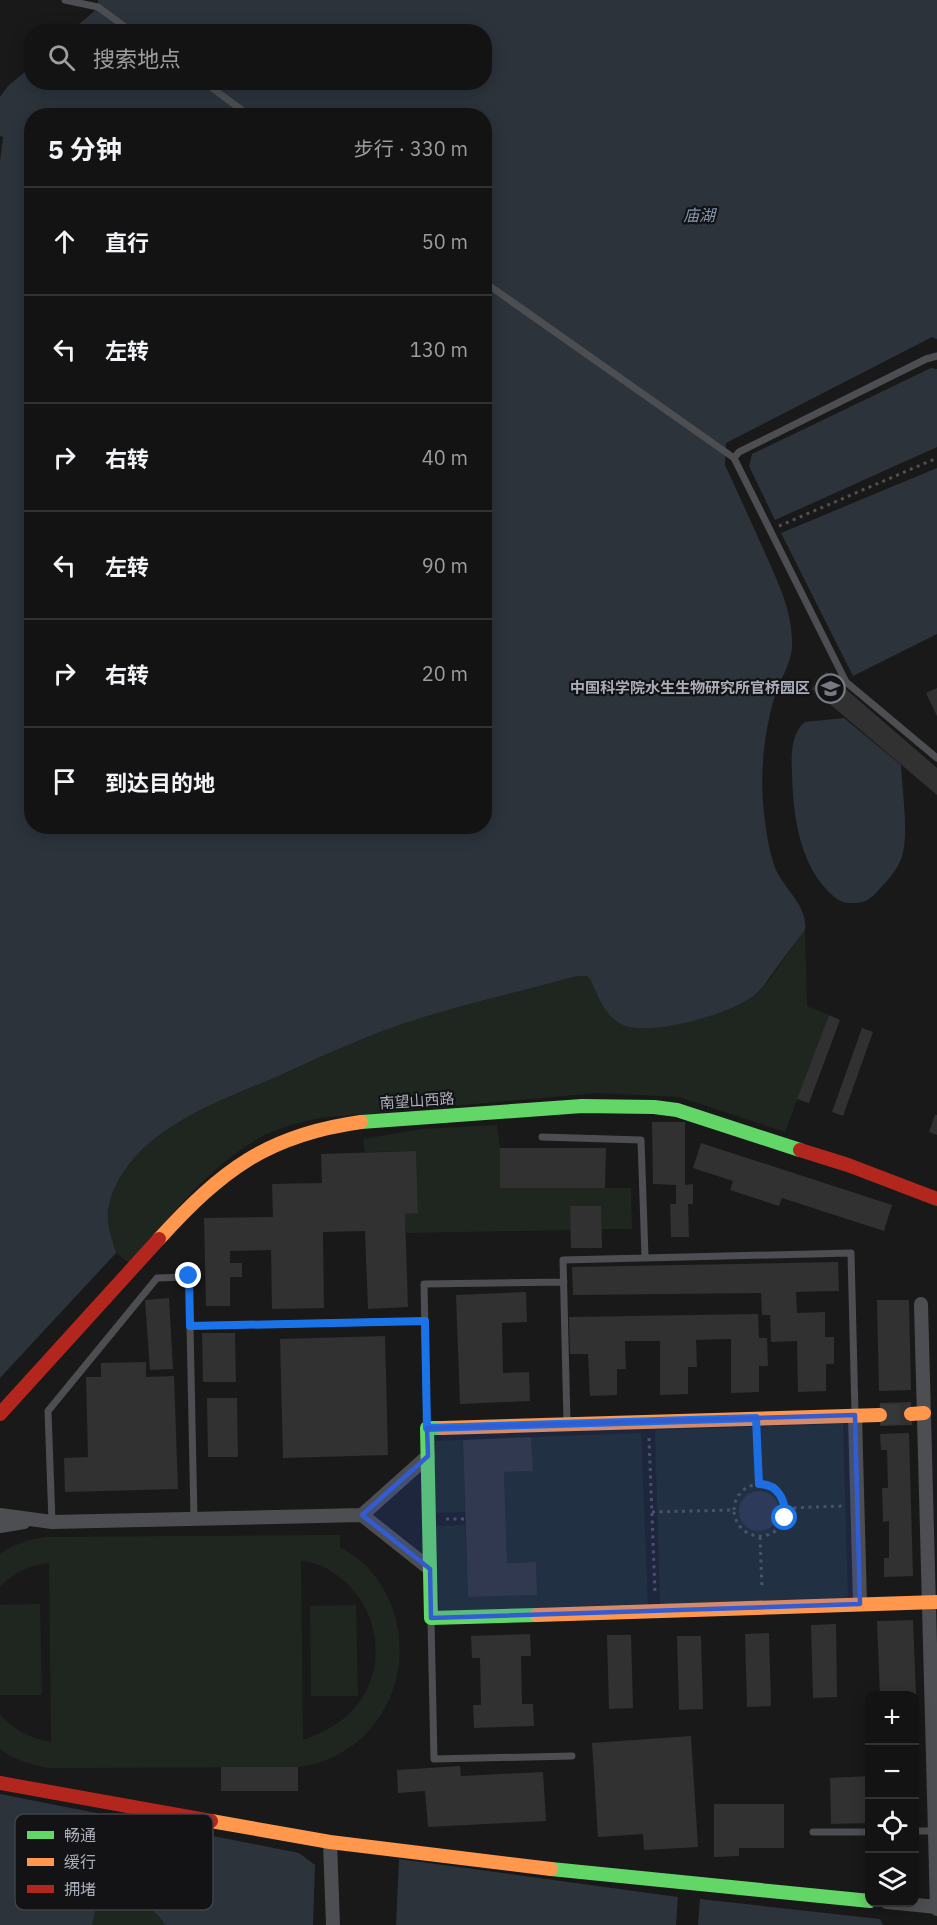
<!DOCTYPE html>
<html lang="zh">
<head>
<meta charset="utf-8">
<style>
  body { margin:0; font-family:"IBM Plex Sans","Noto Sans SC",sans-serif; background:#1c1c1c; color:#f1f3f6 }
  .controls { position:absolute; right:18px; bottom:18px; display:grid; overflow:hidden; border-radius:12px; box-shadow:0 3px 15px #0003 }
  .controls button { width:54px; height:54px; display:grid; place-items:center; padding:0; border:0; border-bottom:2px solid #323233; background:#131313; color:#f1f3f6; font:30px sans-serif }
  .stop { position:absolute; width:18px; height:18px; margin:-14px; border:4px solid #1a73e8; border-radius:50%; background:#fff }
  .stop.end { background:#1a73e8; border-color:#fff; box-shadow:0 2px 6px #0008 }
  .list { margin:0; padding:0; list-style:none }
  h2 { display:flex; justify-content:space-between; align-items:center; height:78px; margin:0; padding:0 24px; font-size:26px }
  h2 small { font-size:20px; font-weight:400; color:#9d9ea0 }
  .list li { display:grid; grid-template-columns:39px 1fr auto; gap:18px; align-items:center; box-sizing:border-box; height:108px; padding:0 24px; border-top:2px solid #323233 }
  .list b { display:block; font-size:22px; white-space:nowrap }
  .list em { font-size:20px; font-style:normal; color:#9d9ea0 }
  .icon { flex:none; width:33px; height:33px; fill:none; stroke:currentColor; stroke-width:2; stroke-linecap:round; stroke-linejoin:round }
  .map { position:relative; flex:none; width:937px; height:1925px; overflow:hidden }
  .search { position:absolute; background:#131313; box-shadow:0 3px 15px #0003; left:24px; top:24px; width:468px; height:66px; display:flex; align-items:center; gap:15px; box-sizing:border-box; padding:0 21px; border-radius:24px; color:#9d9ea0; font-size:22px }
  .panel { position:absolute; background:#131313; box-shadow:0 3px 15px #0003; left:24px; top:108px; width:468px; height:726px; border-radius:24px }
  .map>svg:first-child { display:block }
</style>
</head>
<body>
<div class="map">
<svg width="937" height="1925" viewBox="0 0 937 1925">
  <rect width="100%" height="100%" fill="#191919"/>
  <path fill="#1f2620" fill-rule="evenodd" d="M805 930 807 1006 829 1015 785 1132 679 1097 597 1093 320 1118C302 1122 284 1126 267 1134 210 1163 171 1217 129 1263L116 1253C112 1238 105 1221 109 1205 128 1132 215 1103 276 1077 318 1058 359 1039 402 1024 459 1005 519 992 577 976H587L590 979C598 996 604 1015 621 1024 647 1037 738 1013 758 993 775 974 790 950 805 930Z
    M497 1125 500 1148V1188H631L632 1229H601L570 1207 571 1230 406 1233 405 1214 418 1213 416 1151 365 1152 363 1139 422 1129Z
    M843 1424 848 1599 660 1604 655 1430Z
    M641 1433 648 1604 439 1612 436 1526 465 1525 468 1597 537 1595 536 1562 507 1563 504 1472 532 1471 531 1437Z
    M463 1440 465 1512 435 1513 433 1441Z
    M340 1535V1547C350 1553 361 1560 369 1569 432 1640 393 1755 298 1767L49 1768C31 1765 14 1760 0 1749V1715C13 1729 31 1739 51 1742L49 1563C29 1565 13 1573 0 1587V1554C13 1544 29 1540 45 1537ZM301 1561C318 1562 332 1570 345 1582 375 1608 385 1655 366 1691 354 1716 329 1731 303 1740Z
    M40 1604 42 1695H0V1605Z
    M356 1605 358 1696H311L310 1606Z
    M126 1903C143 1903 156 1910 165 1925H92L96 1908 100 1906Z"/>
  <path fill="#2c333b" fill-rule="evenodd" d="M98 0H937V339L932 337 726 443 725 465C737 491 749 517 761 544 775 576 794 611 792 648 791 663 780 680 775 695 763 736 759 779 765 821 767 837 770 855 776 870 785 890 808 906 805 930 794 944 783 959 772 974 767 981 762 989 755 995 732 1014 647 1038 621 1024 604 1015 598 996 590 979L587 976H577C519 992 459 1005 402 1024 359 1039 318 1058 276 1077 215 1103 128 1132 109 1205 105 1221 112 1238 116 1253L0 1378V162L3 137 0 136V97L8 86 31 67 32 82H484V32L71 31 98 8ZM32 116H484V826H32Z
    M931 368 937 369V447L775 520 749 466 752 454Z
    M937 468V634L853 676 781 533Z
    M844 718 901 765C902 789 909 834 902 856 898 870 886 882 876 893 868 901 863 903 852 903 840 904 834 897 826 889 798 858 793 812 792 773 791 756 791 733 805 722Z
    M739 1511a20 20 0 1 1 40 0a20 20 0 1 1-40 0Z
    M0 1794 299 1853 315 1865 313 1925H165C150 1899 125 1903 100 1906L96 1908 92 1925H0Z
    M399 1859 678 1897 676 1925H396Z
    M700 1899 880 1919 883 1925H698Z"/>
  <path fill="#313131" d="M826 672 937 768V795L812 689Z
    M937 688V716L926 693Z
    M829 1015 840 1020 809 1103 797 1099Z
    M862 1028 873 1032 843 1116 832 1112Z
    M935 1115H937V1135L929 1132Z
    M652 1122H685V1185L693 1184V1204H688L689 1237H671L670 1204H676V1185L653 1184Z
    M701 1143 892 1205 884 1231 782 1198 779 1206 730 1190 733 1181 693 1168Z
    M500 1148H606L605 1188H500Z
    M416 1151 418 1213 405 1214 408 1307 368 1309 365 1231 323 1232 324 1308 272 1309 271 1250 230 1251V1263H242V1277H230V1306H206L204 1218 273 1217 272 1184 322 1183 321 1154Z
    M570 1206H601L602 1248H571Z
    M838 1262 839 1291 796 1292 797 1313 825 1312V1337H834V1364H826V1391L798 1392 797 1341 771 1342 770 1315H762L761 1293 573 1295 572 1267Z
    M526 1292 527 1322 502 1323 503 1373 529 1372 530 1401 460 1404 456 1295Z
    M169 1298 173 1369 150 1370 145 1300Z
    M877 1300H909L911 1390 879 1391Z
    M758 1314 759 1338H767L768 1366H759V1392L731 1393V1339L696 1340 697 1367H688V1394L660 1395V1341H625L626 1369H617V1395L590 1396 588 1354H570L569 1317Z
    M202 1333H235L236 1382H203Z
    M385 1336 388 1455 283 1458 280 1339Z
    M146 1362V1377L174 1376 178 1489 65 1492 64 1458 88 1457 86 1377H101V1363Z
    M207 1398H237L238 1457H208Z
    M911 1402 912 1425 880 1426V1403Z
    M909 1433 913 1576 884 1577V1558H889V1521L883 1522 882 1488H888L887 1450H881L880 1434Z
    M531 1437 533 1471 504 1472 507 1563 536 1562 537 1595 468 1597 463 1440Z
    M913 1620 916 1696H880L877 1621Z
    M836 1624 837 1697 813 1698 811 1625Z
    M769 1633 771 1706 747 1707 745 1634Z
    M530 1634 531 1656H521L522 1704H533L534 1726 474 1728 473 1705H481L480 1658H472L471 1636Z
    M607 1635H631L633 1708 609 1709Z
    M677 1636H701L703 1709 679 1710Z
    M691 1736 698 1847 644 1850 643 1834 598 1837 592 1743Z
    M460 1766 461 1776 543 1772 546 1821 428 1827 425 1791 398 1793 397 1770Z
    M221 1767H298V1791H221Z
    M870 1776V1823L831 1824 830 1778Z
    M714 1804H784V1848H739V1856L714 1857Z"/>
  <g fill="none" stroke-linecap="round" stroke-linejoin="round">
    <path stroke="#363739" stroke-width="20" stroke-dasharray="20 10" stroke-linecap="butt" d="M880 1415 911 1414"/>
    <path stroke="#4f5054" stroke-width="3" stroke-dasharray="3 4.5" stroke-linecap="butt" d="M779 526 937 458
      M757 1435 759 1484
      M649 1438 655 1593
      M734 1510a26 26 0 1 1 52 0a26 26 0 1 1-52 0Z
      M786 1508 844 1506
      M652 1512 733 1510
      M446 1519H465
      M760 1537 762 1589"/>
    <path stroke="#4d4e52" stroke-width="7" d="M65 0 98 7 132 32
      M204 82 250 116
      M484 282 734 458 846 682 937 758
      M734 458 739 452 926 359 937 356
      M542 1137 641 1140 645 1257
      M567 1422 563 1260 851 1253 855 1413
      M427 1427 424 1284 564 1282
      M194 1519 190 1326 425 1321
      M52 1522 48 1411 157 1278 189 1277 190 1326
      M431 1621 434 1759 572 1756
      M914 1831H934
      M813 1832H870"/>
    <path stroke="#4d4e52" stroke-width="14" d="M921 1304 937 1909
      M855 1415 860 1604
      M0 1515 52 1522 362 1515 430 1569
      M362 1515 428 1456
      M0 1526 24 1522
      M330 1842 333 1925
      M887 1902 937 1907"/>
    <path stroke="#63d668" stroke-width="14" d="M361 1122 582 1106 654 1107 677 1110 800 1150
      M442 1428H427L431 1618 537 1615
      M551 1869 870 1901"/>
    <path stroke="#ff974d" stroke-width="14" d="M159 1239C222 1170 267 1135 361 1122
      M911 1414 924 1413
      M442 1428 880 1415
      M537 1615 937 1602
      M211 1821 330 1842 551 1869"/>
    <path stroke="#b3261e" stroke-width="14" d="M800 1150 848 1165 937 1199
      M0 1414 159 1239
      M0 1783 211 1821"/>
  </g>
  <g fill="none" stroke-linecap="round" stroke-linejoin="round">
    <path stroke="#1a73e8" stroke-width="8" d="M189 1276 190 1326 425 1321 427 1428 756 1418 759 1484C778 1484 786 1500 785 1518"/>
  </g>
  <path fill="#325cd4" fill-opacity="0.2" stroke="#325cd4" stroke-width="4.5" stroke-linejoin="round" d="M855 1415 860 1604 431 1618 430 1569 362 1515 428 1456 427 1428Z"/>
  <defs>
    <symbol id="university-ring" viewBox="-11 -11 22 22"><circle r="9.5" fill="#131315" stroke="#777a82" stroke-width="1.5"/><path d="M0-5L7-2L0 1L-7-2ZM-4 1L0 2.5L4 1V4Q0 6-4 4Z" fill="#777a82"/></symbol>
  </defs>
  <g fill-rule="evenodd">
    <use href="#university-ring" x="814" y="672" width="33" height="33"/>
  </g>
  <g text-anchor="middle" stroke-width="4.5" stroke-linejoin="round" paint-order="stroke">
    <g font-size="15" font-weight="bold" fill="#aaaeba" stroke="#131315" text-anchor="end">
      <text x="810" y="693">中国科学院水生生物研究所官桥园区</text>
    </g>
    <g font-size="15" fill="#aaaeba" stroke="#131315">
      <text transform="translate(417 1101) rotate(-4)" y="5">南望山西路</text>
    </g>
    <g font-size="16" font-style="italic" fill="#8299b4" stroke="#131315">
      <text x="699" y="221">庙湖</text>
    </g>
  </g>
  <rect x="15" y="1814" width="198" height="96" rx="9" fill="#131315" stroke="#404247" stroke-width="1.5"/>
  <rect x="27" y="1831" width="27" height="8" fill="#63d668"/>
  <rect x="27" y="1858" width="27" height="8" fill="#ff974d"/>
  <rect x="27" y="1885" width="27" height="8" fill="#b3261e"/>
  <g font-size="16" fill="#aaaeba">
    <text x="64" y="1841">畅通</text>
    <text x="64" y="1868">缓行</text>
    <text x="64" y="1895">拥堵</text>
  </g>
</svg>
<div class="controls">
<button>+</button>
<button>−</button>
<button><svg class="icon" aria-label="locate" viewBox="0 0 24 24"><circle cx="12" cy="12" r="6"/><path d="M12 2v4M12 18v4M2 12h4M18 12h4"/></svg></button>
<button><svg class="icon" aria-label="layers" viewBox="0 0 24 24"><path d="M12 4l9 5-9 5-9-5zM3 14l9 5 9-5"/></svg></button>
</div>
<div class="stop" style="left:785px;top:1518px"></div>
<div class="stop end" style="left:189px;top:1276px"></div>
<div class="search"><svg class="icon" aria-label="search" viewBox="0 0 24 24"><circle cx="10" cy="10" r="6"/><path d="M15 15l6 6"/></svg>搜索地点</div>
<section class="panel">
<h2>5 分钟<small>步行 · 330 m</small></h2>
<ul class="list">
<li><svg class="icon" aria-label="ahead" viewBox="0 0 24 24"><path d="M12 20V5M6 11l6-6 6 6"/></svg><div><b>直行</b></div><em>50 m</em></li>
<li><svg class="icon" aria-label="left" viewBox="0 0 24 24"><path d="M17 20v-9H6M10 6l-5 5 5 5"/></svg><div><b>左转</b></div><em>130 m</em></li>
<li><svg class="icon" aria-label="right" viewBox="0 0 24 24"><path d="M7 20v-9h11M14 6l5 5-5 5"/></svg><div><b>右转</b></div><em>40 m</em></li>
<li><svg class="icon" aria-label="left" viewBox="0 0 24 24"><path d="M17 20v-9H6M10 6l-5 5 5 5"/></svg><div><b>左转</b></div><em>90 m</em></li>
<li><svg class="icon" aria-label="right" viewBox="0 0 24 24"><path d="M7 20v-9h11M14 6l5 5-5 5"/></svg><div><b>右转</b></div><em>20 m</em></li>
<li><svg class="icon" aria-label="arrive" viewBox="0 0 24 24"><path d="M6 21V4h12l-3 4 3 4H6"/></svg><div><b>到达目的地</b></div></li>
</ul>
</section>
</div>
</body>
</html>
